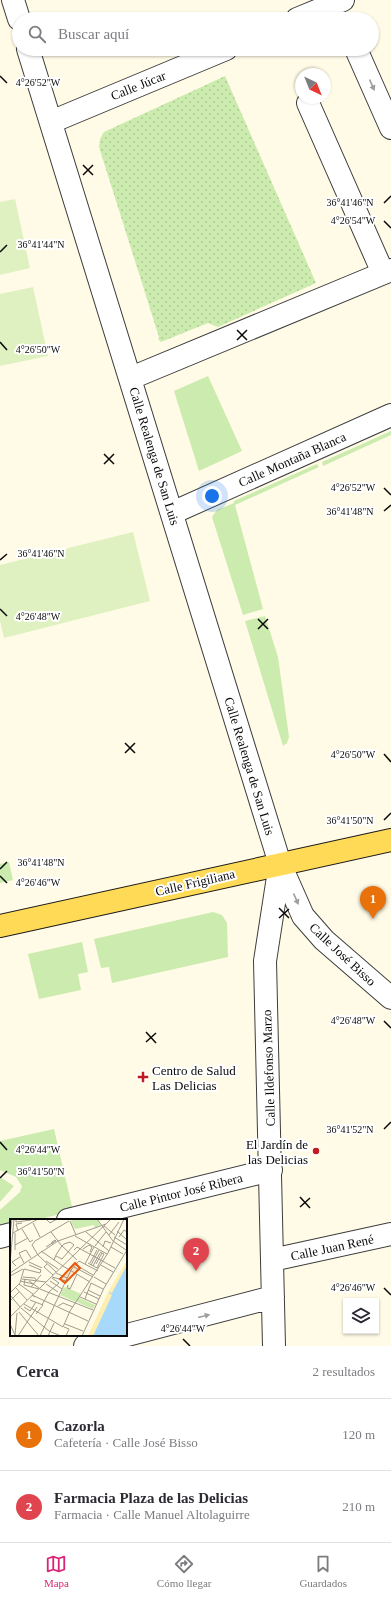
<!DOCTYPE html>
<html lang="es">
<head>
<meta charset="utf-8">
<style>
  body { margin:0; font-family:"Times New Roman",serif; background:#f2f2f3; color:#2b2b33 }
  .controls { position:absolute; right:12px; bottom:12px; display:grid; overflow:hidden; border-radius:0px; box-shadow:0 1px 3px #0004 }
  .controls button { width:36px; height:36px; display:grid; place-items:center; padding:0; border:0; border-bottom:1px solid #e1e1e2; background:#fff; color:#2b2b33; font:20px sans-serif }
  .compass { position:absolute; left:295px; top:68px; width:36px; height:36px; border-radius:50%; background:#fff; box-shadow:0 1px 3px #0004; rotate:137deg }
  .you { position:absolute; left:212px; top:496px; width:14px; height:14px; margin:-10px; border:3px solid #fff; border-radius:50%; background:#1a73e8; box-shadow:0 0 0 6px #1a73e833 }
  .badge { display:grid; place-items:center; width:26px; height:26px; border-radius:50%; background:#db2777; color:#fff; font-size:13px; font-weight:700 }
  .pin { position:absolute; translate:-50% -33px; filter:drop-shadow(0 1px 2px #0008) }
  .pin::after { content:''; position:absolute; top:21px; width:14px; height:12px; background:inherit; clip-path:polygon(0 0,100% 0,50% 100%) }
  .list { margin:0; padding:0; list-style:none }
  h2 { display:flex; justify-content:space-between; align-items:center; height:52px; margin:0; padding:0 16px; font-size:17px }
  h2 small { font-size:13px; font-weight:400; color:#7c7c81 }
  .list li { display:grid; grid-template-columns:26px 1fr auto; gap:12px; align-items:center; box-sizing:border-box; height:72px; padding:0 16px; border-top:1px solid #e1e1e2 }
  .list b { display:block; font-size:15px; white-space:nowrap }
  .list p { margin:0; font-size:13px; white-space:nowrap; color:#7c7c81 }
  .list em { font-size:13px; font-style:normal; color:#7c7c81 }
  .icon { flex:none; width:22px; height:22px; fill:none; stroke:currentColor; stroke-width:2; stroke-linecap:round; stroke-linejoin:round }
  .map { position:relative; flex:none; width:391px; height:1346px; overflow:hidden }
  .search { position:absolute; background:#fff; box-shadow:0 1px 3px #0004; left:12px; right:12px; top:12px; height:44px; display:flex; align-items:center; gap:10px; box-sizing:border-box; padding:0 14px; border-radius:22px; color:#7c7c81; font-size:15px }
  .sheet { height:196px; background:#fff }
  nav { display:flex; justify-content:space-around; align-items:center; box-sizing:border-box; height:56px; border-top:1px solid #e1e1e2; background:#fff; font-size:11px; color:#7c7c81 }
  nav a { display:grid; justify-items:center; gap:2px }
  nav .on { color:#db2777 }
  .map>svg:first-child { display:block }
</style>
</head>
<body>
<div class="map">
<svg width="391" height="1346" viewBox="0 0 391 1346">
  <defs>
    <pattern id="park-dots" width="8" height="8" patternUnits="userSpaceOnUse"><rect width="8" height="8" fill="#ccebae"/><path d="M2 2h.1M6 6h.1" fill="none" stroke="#aec894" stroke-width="1.8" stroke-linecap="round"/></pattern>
  </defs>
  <rect width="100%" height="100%" fill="#fffbe6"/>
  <path fill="#ccebae" d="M208 376 242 451 199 471 174 391Z
    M391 431V435L323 466 322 462Z
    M317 464 319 467 235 505 263 609 243 615 212 517 217 510 234 503V501Z
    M265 616 278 657 289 737 287 743 283 746 245 621Z
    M9 862 13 880 0 883V864Z
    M213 912 222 915 227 923 228 957 112 983 109 967 101 968 94 939Z
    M82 942 88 972 78 974 81 990 39 999 28 954Z
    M54 1129 73 1211 36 1220H11V1226L0 1229V1210L20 1192 22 1186 16 1177 0 1170V1141Z
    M0 1177 14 1186 0 1202Z"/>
  <path fill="url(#park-dots)" d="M225 76 316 283 218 327 208 323 161 342 158 339 159 337 99 147 100 139 104 132Z"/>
  <path fill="#dff1c1" d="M15 199 30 268 0 275V202Z
    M33 287 48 356 0 366V294Z
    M133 532 150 601 4 638 0 621V565Z"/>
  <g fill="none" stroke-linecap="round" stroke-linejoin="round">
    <defs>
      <path id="minor" d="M13 0 19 19
        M297 19 343 0
        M28 49 280 864 303 916 324 940 391 998
        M356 49 391 128
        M308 103 383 273
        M51 122 226 49
        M131 378 391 270
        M172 513 391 415
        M68 1220 271 1170
        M0 1237 11 1234
        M272 1260 391 1234
        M85 1346 273 1297
        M274 1346 265 961 280 864"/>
      <path id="major" d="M0 926 391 840"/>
    </defs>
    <use href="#minor" stroke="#3d3d3d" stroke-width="24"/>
    <use href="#major" stroke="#1b1b1b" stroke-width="24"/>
    <use href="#minor" stroke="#fff" stroke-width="22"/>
    <use href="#major" stroke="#ffda56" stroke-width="22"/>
  </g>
  <defs><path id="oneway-solid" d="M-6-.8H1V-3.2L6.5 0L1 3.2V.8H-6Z"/></defs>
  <g fill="#9d9d9d">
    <use href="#oneway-solid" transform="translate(372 85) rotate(66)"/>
    <use href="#oneway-solid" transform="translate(296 899) rotate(66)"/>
    <use href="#oneway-solid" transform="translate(204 1316) rotate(-14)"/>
  </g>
  <path fill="none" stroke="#0a0a0a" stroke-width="1.5" d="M0 76 7 83M83 165 93 175M83 175 93 165M384 203 391 196M384 221 391 228M0 252 7 245M237 330 247 340M237 340 247 330M0 342 7 350M104 454 114 464M104 464 114 454M384 488 391 495M384 511 391 505M0 560 7 554M0 609 7 616M258 619 268 629M258 629 268 619M125 743 135 753M125 753 135 743M384 754 391 762M384 820 391 813M0 869 7 862M0 876 7 883M279 908 289 918M279 918 289 909M384 1021 391 1028M146 1032 156 1043M146 1042 156 1033M384 1129 391 1122M0 1142 7 1150M0 1178 7 1171M300 1197 310 1208M300 1207 310 1198M384 1288 391 1295M183 1339 190 1346"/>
  <g fill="#c01b1f" stroke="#fff" stroke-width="1.5">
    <path d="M141 1071h4v4h4v4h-4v4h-4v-4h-4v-4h4z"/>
    <circle cx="316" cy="1151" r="4"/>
  </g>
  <g text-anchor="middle" stroke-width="4" stroke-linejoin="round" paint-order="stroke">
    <g font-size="13" fill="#0a0a0a" stroke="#fff">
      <text transform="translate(138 85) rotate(-22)" y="5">Calle Júcar</text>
      <text transform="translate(155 456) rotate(73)" y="5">Calle Realenga de San Luis</text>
      <text transform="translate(292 459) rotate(-24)" y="5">Calle Montaña Blanca</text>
      <text transform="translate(250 766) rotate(73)" y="5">Calle Realenga de San Luis</text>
      <text transform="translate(195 882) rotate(-13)" y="5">Calle Frigiliana</text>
      <text transform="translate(343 954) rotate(43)" y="5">Calle José Bisso</text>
      <text transform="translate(268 1068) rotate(-92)" y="5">Calle Ildefonso Marzo</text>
      <text transform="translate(181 1192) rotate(-14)" y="5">Calle Pintor José Ribera</text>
      <text transform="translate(332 1247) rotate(-12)" y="5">Calle Juan René</text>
    </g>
    <g font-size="13" fill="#0a0a0a" stroke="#fff" text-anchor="start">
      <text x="152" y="1075">Centro de Salud<tspan x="152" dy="15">Las Delicias</tspan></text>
      <text x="308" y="1149" text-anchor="end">El Jardín de<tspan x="308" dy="15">las Delicias</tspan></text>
    </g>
  </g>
  <g transform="translate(10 1219)">
    <rect width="117" height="117" fill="#fffbe6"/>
    <path d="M62 0H87L90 6 85 9 84 6 65 10 61 3Z" fill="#ccebae"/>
    <path d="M117 41V46L83 117H78L98 73Z" fill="#feeeaf"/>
    <path d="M58 66 60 70 71 75 69 79 85 86 83 90 67 83 68 81 66 83 50 76 54 68 58 70Z" fill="#ccebae"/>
    <path d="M117 46V117H83L102 76 98 73 102 74Z" fill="#a7d9fa"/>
    <path fill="none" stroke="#a7d9fa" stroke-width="2" d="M112 117 117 103"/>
    <path fill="none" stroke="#9d9b8e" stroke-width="1" d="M6 0V3L21 1M36 0 40 4 47 0M87 0 103 22 116 31M60 2 66 16M23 4 30 18M94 7 105 16M12 10 20 23 23 21M8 12 6 5 12 4M107 12 117 21M41 13 51 26M76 13 99 32M3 14 28 0M0 15 2 0M99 16 109 3M65 17 97 35M104 18 117 26M109 18 114 11 117 13M25 22 22 26 28 36 46 53M25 22 59 2M5 26 18 19M51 26 67 41M85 27 96 13M36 28 39 26 41 25 42 24 46 22 45 21 42 23V24L43 25M93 28 95 22 101 24M101 28 113 35M73 30 79 26 82 28 80 33M5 31V14M64 31 67 28 105 49M31 32 53 47M44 41 46 36 51 28 54 25 60 23 64 26 52 40 46 37M36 42 48 50M69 42 88 52M19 43 32 49M0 44 4 0M14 44 9 34 16 31 21 39M78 44 87 49 94 35 90 33M80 44 87 31M37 45 34 48 43 56M75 45 84 28M86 45 92 34M19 46 31 51 30 54M66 46 83 56M81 46 89 31M91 46 103 53M6 47 2 43 10 38M53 47 80 63M83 47 90 34M64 48 83 58M14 50 30 54M0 54 48 22 96 5M46 54 57 59M0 57 13 50M13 58 25 59 27 62M42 58 56 62M84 58 96 65M12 60 36 63M15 60 14 66 29 70M10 62 24 65M19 62 29 69M40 62 52 70M81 64 93 70M9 65 23 75M36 65 48 73M58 66 57 69 60 70 67 55M21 68 31 56M6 69 17 81M30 70 83 91M78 71 90 77M74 73 89 80M0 74 10 64 14 50M0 76 10 88M25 78 22 76 78 102M70 78 86 85M75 80 81 64M20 81 33 86 26 95M0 82 9 73M14 85 53 108M32 86 39 73 49 64 42 59M48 87 53 84 63 88M14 88 20 92 26 83M11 89 39 112 51 117M9 93 29 117M0 98 101 0M0 105 5 116M55 105 73 112M53 108 60 92 98 34 114 0M54 108 59 110 56 117M5 116 7 94M8 117 27 88M30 117 61 51 69 42M38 117 44 104M72 117 94 69 117 31"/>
    <path fill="#e8590c" fill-opacity="0.15" stroke="#e8590c" stroke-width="2" d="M65 44 70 49 55 64 50 60Z"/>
    <rect width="117" height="117" fill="none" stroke="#0a0a0a" stroke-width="2"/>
  </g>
  <g font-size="10" text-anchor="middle" fill="#0a0a0a" stroke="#fff" stroke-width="4" stroke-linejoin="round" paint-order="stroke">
    <text x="38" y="86">4°26'52"W</text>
    <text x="350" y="206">36°41'46"N</text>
    <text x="353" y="224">4°26'54"W</text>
    <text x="41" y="248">36°41'44"N</text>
    <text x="38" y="353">4°26'50"W</text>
    <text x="353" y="491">4°26'52"W</text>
    <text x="350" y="515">36°41'48"N</text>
    <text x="41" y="557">36°41'46"N</text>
    <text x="38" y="620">4°26'48"W</text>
    <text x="353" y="758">4°26'50"W</text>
    <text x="350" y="824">36°41'50"N</text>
    <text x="41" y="866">36°41'48"N</text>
    <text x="38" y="886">4°26'46"W</text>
    <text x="353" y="1024">4°26'48"W</text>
    <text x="350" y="1133">36°41'52"N</text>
    <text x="38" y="1153">4°26'44"W</text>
    <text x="41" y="1175">36°41'50"N</text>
    <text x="353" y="1291">4°26'46"W</text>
    <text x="183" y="1332">4°26'44"W</text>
  </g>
</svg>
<div class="controls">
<button><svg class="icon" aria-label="layers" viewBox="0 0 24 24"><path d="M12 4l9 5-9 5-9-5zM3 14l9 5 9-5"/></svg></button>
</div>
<svg class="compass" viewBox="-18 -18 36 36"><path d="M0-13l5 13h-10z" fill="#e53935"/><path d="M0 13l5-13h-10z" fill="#7c7c81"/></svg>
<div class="you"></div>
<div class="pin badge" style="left:373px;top:919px;background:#e8710a">1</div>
<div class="pin badge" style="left:196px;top:1271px;background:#e0444e">2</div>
<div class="search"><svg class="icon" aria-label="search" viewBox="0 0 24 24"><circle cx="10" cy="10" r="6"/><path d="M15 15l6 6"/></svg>Buscar aquí</div>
</div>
<section class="sheet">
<h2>Cerca<small>2 resultados</small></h2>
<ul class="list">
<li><span class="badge" style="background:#e8710a">1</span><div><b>Cazorla</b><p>Cafetería · Calle José Bisso</p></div><em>120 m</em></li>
<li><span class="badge" style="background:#e0444e">2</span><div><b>Farmacia Plaza de las Delicias</b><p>Farmacia · Calle Manuel Altolaguirre</p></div><em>210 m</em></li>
</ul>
</section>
<nav>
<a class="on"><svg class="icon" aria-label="map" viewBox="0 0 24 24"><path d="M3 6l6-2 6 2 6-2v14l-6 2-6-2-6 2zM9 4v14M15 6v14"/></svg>Mapa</a>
<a><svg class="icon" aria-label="directions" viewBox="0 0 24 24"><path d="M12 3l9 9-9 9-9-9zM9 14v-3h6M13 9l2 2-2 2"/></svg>Cómo llegar</a>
<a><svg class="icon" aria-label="saved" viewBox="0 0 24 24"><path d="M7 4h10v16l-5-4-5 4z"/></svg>Guardados</a>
</nav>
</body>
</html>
